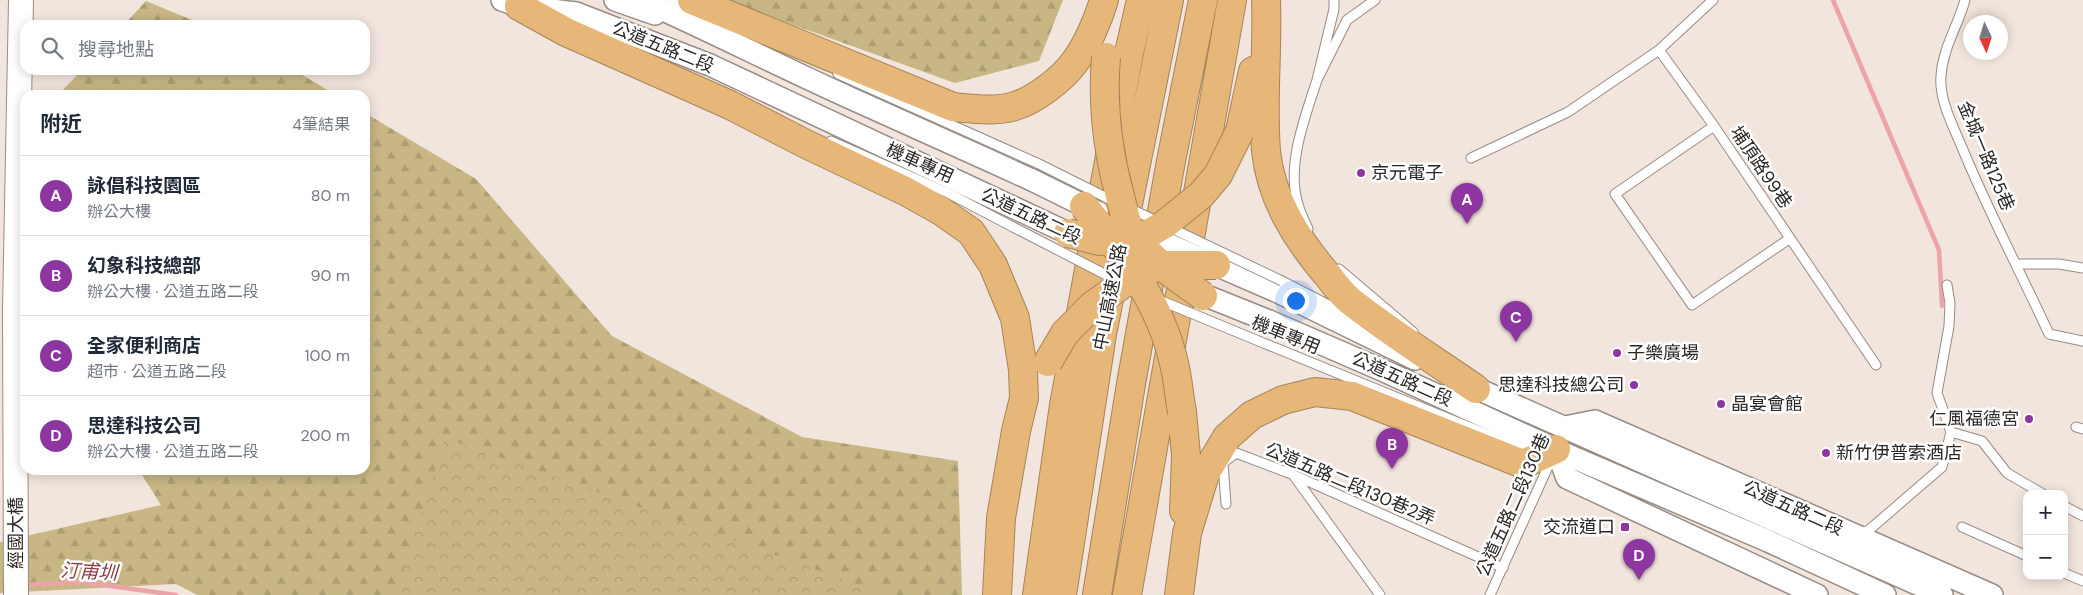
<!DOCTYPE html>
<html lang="zh-TW">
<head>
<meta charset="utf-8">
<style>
  body { margin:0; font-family:"DM Sans","Noto Sans TC",sans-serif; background:#f2f2f3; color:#1f2937 }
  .controls { position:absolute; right:15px; bottom:15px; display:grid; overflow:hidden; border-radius:10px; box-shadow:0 2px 12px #0003 }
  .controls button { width:45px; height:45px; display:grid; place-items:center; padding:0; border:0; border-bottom:1px solid #e0e1e3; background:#fff; color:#1f2937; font:25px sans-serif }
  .compass { position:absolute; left:1963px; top:15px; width:45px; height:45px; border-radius:50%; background:#fff; box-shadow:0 2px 12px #0003; rotate:176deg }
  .you { position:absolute; left:1295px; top:300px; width:18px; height:18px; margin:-12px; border:4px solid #fff; border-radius:50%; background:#1a73e8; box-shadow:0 0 0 8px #1a73e833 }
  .badge { display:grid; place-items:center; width:32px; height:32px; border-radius:50%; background:#8d36a2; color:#fff; font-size:16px; font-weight:700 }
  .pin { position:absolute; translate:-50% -41px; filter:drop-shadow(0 1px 2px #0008) }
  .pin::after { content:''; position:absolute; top:26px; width:18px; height:15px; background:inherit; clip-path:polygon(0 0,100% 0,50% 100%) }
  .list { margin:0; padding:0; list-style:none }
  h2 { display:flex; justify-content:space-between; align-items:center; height:65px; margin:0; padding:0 20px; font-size:21px }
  h2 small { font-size:16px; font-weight:400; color:#747a83 }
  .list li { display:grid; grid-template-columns:32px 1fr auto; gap:15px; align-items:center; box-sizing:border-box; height:80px; padding:0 20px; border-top:1px solid #e0e1e3 }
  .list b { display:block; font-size:19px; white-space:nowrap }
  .list p { margin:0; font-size:16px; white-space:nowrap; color:#747a83 }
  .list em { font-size:16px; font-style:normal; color:#747a83 }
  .icon { flex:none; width:28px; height:28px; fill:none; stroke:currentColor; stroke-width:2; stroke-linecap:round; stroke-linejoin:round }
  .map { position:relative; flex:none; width:2083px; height:595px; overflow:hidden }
  .search { position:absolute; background:#fff; box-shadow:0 2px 12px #0003; left:20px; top:20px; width:350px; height:55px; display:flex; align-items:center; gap:12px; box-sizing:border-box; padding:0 18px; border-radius:15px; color:#747a83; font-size:19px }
  .panel { position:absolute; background:#fff; box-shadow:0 2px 12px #0003; left:20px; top:90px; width:350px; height:385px; border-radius:15px }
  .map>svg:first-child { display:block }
</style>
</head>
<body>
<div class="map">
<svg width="2083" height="595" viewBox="0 0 2083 595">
  <defs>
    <pattern id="forest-firs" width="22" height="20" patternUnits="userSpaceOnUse" patternTransform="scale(1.25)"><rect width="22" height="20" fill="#c8b784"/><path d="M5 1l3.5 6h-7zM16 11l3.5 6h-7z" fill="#ac9d72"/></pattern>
    <pattern id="park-crowns" width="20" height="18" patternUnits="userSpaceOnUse" patternTransform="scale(1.25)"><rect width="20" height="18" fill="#c8b784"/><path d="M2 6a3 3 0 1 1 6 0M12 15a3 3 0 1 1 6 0" fill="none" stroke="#ac9d72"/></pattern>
  </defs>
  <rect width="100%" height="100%" fill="#f2e5dd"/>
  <path fill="url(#forest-firs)" d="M724 0H1063L1039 61 955 83Z
    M146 1 204 25H124Z
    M82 70H294L336 95H58Z
    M365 113 476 179 612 336 802 437 958 461 962 595H197L176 584 0 593V542L161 505 139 470H365Z"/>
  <path fill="url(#park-crowns)" d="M445 438 888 595H396Z"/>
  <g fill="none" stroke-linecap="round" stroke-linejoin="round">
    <path stroke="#eca4a8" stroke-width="4.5" d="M1833 0 1939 250 1942 306
      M24 585 81 582 176 595"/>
    <defs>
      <path id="service" d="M672 0 689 8
        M1334 0V9L1317 80 1347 20 1375 0
        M1713 0 1659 50 1714 126 1876 365
        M1965 0C1958 26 1943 47 1941 76 1939 99 1952 124 1961 145 1987 209 2020 271 2049 334L2083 341
        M838 74 1039 164
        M1714 126 1615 194 1692 305 1789 239
        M831 141 948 193 1013 227
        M1471 158 1568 112 1659 50
        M1308 229C1305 221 1300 213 1298 204 1286 166 1305 117 1317 80
        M2017 264H2059L2083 268
        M1339 269 1413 332
        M1282 281 1348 315
        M1947 285 1950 303 1949 326 1937 393 1951 432 1982 441 2007 473 2043 494
        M1261 342 1528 451 1533 450
        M2076 427 2083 429
        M1294 476 1380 595
        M1226 504 1223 463 1236 453 1294 475 1503 568
        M2064 506 2083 516
        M1962 527 2027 556
        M1859 534 1869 530 1942 467 1951 432
        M2064 573 2083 581
        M1490 595 1552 458"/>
      <path id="tertiary" d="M502 0 519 6 576 13 710 65 1068 233
        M615 0 655 14
        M641 0C711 31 779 66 848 97 910 125 971 152 1032 180
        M1216 265 1278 292 1415 359
        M1269 321 1382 370 1577 459 1768 541 1885 595
        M1462 382 1942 595
        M1565 427 1595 421 1992 595
        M1556 449 1567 478 1817 595"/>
      <path id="secondary" d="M16 595 15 310 21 0"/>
      <path id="motorway" d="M692 0 953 107C974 109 995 112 1015 106 1035 100 1062 79 1074 63 1087 46 1098 20 1104 0
        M1266 0C1268 50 1262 101 1266 151 1271 200 1298 241 1329 277 1335 285 1342 294 1349 300 1388 331 1434 360 1476 389
        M519 6 566 32 730 105 806 144 905 191 941 211 971 232 993 265 1015 318 1023 370 1024 398 1016 431 1001 518 997 595
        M1240 131 1253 71
        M1182 412 1186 455 1184 511
        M1037 595 1064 405 1129 53 1141 0
        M1062 595 1102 334 1169 0
        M1097 595 1131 384 1171 161 1203 0
        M1127 595 1232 0
        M1179 595 1187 533 1205 474 1227 437 1252 415 1283 400 1315 392 1352 396 1523 464 1556 449"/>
    </defs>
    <use href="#service" stroke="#978c84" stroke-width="11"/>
    <use href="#tertiary" stroke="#978c84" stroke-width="24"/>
    <use href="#secondary" stroke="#978c84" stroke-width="26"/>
    <use href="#motorway" stroke="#a5845b" stroke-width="30"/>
    <use href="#service" stroke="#fff" stroke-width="9"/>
    <use href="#tertiary" stroke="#fff" stroke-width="21"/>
    <use href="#secondary" stroke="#fff" stroke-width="24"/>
    <use href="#motorway" stroke="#e7b679" stroke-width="28"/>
    <defs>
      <path id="service-bridge" d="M1039 164 1117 203
        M1129 208 1282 281
        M1013 227 1120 282
        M1157 299 1261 342"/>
      <path id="tertiary-bridge" d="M1032 180 1097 212
        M1136 230 1209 262
        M1189 289 1269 321"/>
      <path id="motorway-bridge" d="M1106 57C1102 105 1107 149 1120 196 1123 207 1125 220 1130 229 1147 258 1176 277 1203 296
        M1084 206C1123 254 1160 302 1174 363 1178 379 1179 396 1182 412
        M1068 233 1099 241 1146 235 1165 224 1201 195 1218 175 1240 131
        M1048 362 1065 333 1093 305 1136 275 1162 265H1216"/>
    </defs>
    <use href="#service-bridge" stroke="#978c84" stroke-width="11" stroke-linecap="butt"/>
    <use href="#tertiary-bridge" stroke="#978c84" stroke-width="24" stroke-linecap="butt"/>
    <use href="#motorway-bridge" stroke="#a5845b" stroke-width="30" stroke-linecap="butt"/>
    <use href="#service-bridge" stroke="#fff" stroke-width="9"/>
    <use href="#tertiary-bridge" stroke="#fff" stroke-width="21"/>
    <use href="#motorway-bridge" stroke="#e7b679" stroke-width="28"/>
  </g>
  <g fill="#8d36a2" stroke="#fff" stroke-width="2">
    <circle cx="1361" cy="173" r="5"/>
    <circle cx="1617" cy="353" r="5"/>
    <circle cx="1634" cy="385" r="5"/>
    <circle cx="1721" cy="404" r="5"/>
    <circle cx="2029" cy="419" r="5"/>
    <circle cx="1826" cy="453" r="5"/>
    <rect x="1620" y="522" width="10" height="10" rx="2.5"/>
  </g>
  <g text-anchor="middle" stroke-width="5" stroke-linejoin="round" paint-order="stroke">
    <g font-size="18" fill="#2b2724" stroke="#fff">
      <text transform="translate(663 47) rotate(22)" y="6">公道五路二段</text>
      <text transform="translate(1986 156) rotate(67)" y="6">金城一路125巷</text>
      <text transform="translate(920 163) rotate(24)" y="6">機車專用</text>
      <text transform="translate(1761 167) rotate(56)" y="6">埔頂路99巷</text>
      <text transform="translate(1031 216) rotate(25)" y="6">公道五路二段</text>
      <text transform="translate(1110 297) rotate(-79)" y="6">中山高速公路</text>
      <text transform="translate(1286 335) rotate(22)" y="6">機車專用</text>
      <text transform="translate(1402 379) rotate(24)" y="6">公道五路二段</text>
      <text transform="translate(1350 484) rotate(23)" y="6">公道五路二段130巷2弄</text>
      <text transform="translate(1513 505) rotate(-66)" y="6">公道五路二段130巷</text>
      <text transform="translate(1793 508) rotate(24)" y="6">公道五路二段</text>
      <text transform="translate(16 533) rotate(-90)" y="6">經國大橋</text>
    </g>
    <g font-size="18" fill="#2b2724" stroke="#fff" text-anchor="start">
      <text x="1371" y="179">京元電子</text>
      <text x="1627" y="359">子樂廣場</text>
      <text x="1624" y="391" text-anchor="end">思達科技總公司</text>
      <text x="1731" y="410">晶宴會館</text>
      <text x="2019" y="425" text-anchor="end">仁風福德宮</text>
      <text x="1836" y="459">新竹伊普索酒店</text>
      <text x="1615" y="533" text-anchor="end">交流道口</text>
    </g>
    <g font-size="19" font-style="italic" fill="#8d3842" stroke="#fff">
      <text transform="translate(89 571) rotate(3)" y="7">汀甫圳</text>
    </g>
  </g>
</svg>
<div class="controls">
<button>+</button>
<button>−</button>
</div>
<svg class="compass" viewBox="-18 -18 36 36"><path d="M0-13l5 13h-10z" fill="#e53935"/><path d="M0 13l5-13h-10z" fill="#747a83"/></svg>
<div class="you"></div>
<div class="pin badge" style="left:1467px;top:224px">A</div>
<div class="pin badge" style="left:1392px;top:469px">B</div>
<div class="pin badge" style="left:1516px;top:342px">C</div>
<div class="pin badge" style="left:1639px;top:580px">D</div>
<div class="search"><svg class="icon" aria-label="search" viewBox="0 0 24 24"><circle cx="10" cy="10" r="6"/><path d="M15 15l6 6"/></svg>搜尋地點</div>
<section class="panel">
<h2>附近<small>4筆結果</small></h2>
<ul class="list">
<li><span class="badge">A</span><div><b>詠倡科技園區</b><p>辦公大樓</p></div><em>80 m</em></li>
<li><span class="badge">B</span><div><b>幻象科技總部</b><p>辦公大樓 · 公道五路二段</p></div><em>90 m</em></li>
<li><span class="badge">C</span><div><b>全家便利商店</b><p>超市 · 公道五路二段</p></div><em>100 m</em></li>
<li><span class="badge">D</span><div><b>思達科技公司</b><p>辦公大樓 · 公道五路二段</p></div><em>200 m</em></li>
</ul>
</section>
</div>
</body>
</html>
